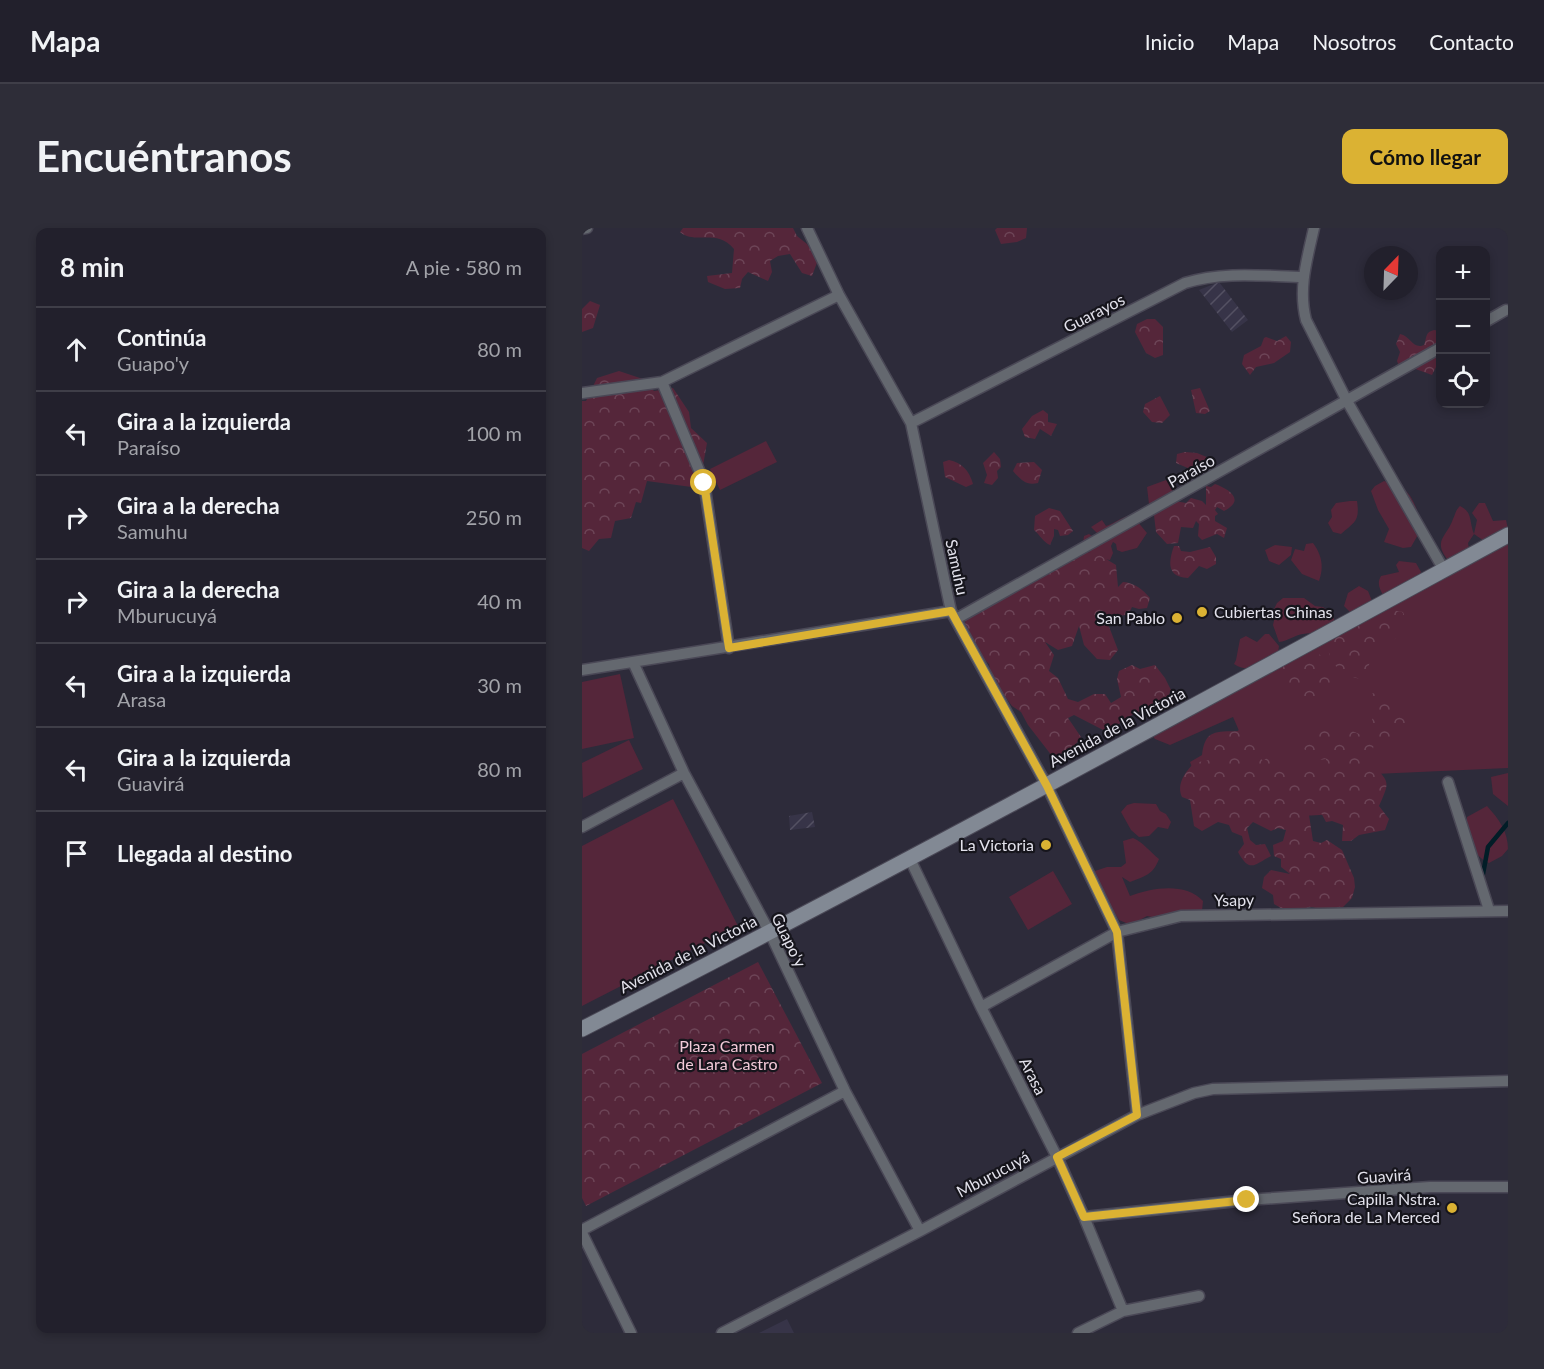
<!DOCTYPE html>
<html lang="es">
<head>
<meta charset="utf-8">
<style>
  body { margin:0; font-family:Lato,sans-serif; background:#2e2d38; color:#f1f3f6 }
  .controls { position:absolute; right:18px; top:18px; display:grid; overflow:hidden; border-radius:12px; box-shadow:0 3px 9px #0003 }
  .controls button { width:54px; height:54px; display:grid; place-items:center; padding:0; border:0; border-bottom:2px solid #3f3e48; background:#22202c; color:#f1f3f6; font:30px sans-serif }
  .compass { position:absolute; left:782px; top:18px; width:54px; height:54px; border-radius:50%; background:#22202c; box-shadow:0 3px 9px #0003; rotate:23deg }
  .stop { position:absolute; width:18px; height:18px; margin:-14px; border:4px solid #dbb233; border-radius:50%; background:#fff }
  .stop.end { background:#dbb233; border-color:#fff; box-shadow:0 2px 6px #0008 }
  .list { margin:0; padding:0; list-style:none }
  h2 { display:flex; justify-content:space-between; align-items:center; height:78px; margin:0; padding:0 24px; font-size:26px }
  h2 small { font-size:20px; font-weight:400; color:#a2a3a9 }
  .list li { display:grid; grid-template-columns:39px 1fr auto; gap:18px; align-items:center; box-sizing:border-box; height:84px; padding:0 24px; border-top:2px solid #3f3e48 }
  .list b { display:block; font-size:22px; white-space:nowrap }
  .list p { margin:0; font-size:20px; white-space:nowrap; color:#a2a3a9 }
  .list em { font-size:20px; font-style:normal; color:#a2a3a9 }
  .icon { flex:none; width:33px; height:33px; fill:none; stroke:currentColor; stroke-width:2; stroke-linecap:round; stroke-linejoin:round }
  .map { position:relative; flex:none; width:926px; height:1105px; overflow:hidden; border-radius:12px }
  header { display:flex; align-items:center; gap:36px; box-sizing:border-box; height:84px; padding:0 30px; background:#22202c; border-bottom:2px solid #3f3e48 }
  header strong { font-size:28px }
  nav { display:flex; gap:33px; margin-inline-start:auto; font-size:21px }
  .intro { display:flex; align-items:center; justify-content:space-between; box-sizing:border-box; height:144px; padding:0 36px }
  h1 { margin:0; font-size:42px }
  .button { padding:15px 27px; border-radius:12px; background:#dbb233; color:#111; font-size:21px; font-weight:700 }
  main { display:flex; gap:36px; padding:0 36px }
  aside { flex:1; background:#22202c; border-radius:12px; box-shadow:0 3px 9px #0003 }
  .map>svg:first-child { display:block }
</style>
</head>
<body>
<header>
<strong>Mapa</strong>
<nav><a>Inicio</a><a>Mapa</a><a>Nosotros</a><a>Contacto</a></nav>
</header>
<div class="intro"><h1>Encuéntranos</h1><a class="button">Cómo llegar</a></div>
<main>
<aside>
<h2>8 min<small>A pie · 580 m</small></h2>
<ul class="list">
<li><svg class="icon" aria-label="ahead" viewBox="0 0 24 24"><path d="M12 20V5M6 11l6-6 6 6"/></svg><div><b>Continúa</b><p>Guapo'y</p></div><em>80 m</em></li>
<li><svg class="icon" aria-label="left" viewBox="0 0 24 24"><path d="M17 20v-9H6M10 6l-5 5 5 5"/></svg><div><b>Gira a la izquierda</b><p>Paraíso</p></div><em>100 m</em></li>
<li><svg class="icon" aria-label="right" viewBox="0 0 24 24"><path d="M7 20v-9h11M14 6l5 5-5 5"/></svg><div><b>Gira a la derecha</b><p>Samuhu</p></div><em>250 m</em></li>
<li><svg class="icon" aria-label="right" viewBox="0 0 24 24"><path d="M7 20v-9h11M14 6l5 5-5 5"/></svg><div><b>Gira a la derecha</b><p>Mburucuyá</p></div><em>40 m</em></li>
<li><svg class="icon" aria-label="left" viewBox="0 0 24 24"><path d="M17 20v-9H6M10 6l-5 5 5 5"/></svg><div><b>Gira a la izquierda</b><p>Arasa</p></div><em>30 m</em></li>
<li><svg class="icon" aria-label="left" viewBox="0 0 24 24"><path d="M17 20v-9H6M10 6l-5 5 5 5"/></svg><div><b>Gira a la izquierda</b><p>Guavirá</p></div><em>80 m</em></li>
<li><svg class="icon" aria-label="arrive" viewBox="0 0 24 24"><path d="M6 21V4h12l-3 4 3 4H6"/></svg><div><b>Llegada al destino</b></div></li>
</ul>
</aside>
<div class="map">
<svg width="926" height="1105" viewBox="0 0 926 1105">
  <defs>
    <pattern id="industrial-furrows" width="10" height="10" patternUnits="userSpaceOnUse" patternTransform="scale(1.5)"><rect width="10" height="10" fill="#373448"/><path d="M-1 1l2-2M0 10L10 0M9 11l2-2" fill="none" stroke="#545163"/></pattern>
    <pattern id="forest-crowns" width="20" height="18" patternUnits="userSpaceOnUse" patternTransform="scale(1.5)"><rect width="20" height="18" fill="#55263a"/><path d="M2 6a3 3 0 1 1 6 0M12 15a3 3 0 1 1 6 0" fill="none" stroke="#6d4557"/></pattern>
  </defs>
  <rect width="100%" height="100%" fill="#2d2b3a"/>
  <path fill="#373448" d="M205 1091 212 1105H177Z"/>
  <path fill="url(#industrial-furrows)" d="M637 54 666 92 650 104 617 62Z
    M230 584 233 599 208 602 207 588Z"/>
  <path fill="#55263a" d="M184 213 195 234 138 262 128 241Z
    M584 252 596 263 573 280 567 276 565 259Z
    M802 253C821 258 828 263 835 282L828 294 833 297 837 305 829 319 821 320 802 314 807 301 796 282 789 263 793 258Z
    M768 273H775C778 293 773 294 759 306L751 304 746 295 750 289 749 282 754 275Z
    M897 275H903L911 293 924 292 926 301 905 315 892 306 886 315 887 321 866 332C850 312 865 309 871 291 874 285 873 283 878 278 891 284 887 294 892 306L895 292 890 285Z
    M550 287 565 305 555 320 540 324 535 322 534 316 531 314 529 318 531 325 528 332 521 331 500 321 502 308 507 306 510 308 516 306 509 299 520 292 524 298C533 295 541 288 550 287Z
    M926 313V540L793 546V584L630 593 608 534 658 505 651 489 588 517 573 511 569 506Z
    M731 315C740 327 742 339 737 353L720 346 709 332 713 321 722 323 724 316Z
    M693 317 710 319 709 327 697 337 687 333 683 322Z
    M817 333 834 335 839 344 836 351 801 367C797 360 795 355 799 348L817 344 814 337Z
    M777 358 786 363 790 373 769 385 762 378 766 365Z
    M701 370H722L733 378 741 379 750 386 753 394C736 408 741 403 721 406 713 407 706 413 697 414L691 397 693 388 690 385 695 375Z
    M683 406H687L697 418 696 425C682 434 668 447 652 436L654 432 658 411 664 408 675 414Z
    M38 446 52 510 0 521V454Z
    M47 512 61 541 1 570 0 535Z
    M926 545V578L911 566 909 549Z
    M91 571 156 698 0 778V618Z
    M552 575 574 576 578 583 584 586 589 594 586 601 576 599 567 608 557 609 549 602 539 584 545 577Z
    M905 578C917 591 926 604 926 621L920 628 907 635C890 628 884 607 885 589Z
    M551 610C561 614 568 624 577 631 571 647 563 648 548 654L540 649 548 668C570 660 603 654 621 673L620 683 584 692 565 688 549 697 537 692 524 670 511 654 513 643 525 639H539L544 635 541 613Z
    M471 643 490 676 446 702 427 669Z"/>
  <path fill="url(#forest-crowns)" d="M101 0H211L215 8 225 16 236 32 230 48 220 45 208 26 196 28 188 33 190 44 186 53 166 44 160 51 158 60 143 61 126 54 125 48 150 45 152 21C135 0 113 17 98 4Z
    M415 0H445L444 10 435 14 419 16 413 2Z
    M8 73 18 77 11 100 0 104V81Z
    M565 91H573L581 99V127L573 130 564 125 553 104 555 96Z
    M852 102 858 103V140L854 139 850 147 828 139 817 138 815 133 818 124 814 116 818 106C828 108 830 119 839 118L842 117C845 109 843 104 852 102Z
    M704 108 709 114 708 124 692 135 674 139 668 147 660 136 662 127 679 118 682 110 684 109 695 113Z
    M37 143 61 151 72 163 91 160 107 184 109 200 125 215 117 260 65 253 59 275 54 274 49 290 33 293 29 310 17 311 7 323 0 320V173H4L15 150Z
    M618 160 628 183 623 186 614 185 609 162Z
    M578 168 588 187 580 195 570 194 561 184 563 176Z
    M461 182 466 186V194L475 196 469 208 458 201 453 211 443 209 440 201 450 188Z
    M412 224 418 231 419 239 415 243 416 250 410 257 402 255 405 247 401 235Z
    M603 224 615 225 627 230 625 240 608 241 594 235 595 226Z
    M367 232C380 235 387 242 391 256L384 259 363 249 361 234Z
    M452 234 460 242 456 255C444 258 439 252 431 243L435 235Z
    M633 256C647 261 664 272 642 283L635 279 633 282 636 286 633 288V293L645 300 642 310 635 306 620 312 616 308 617 296 614 293 611 300 599 299 596 315 585 316 574 304 572 287 593 273 604 275 609 270 620 273 624 277V258L629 259Z
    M467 280 478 283 491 303 486 307 478 308 476 302 472 301V308L468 317C461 314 458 307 452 302L453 288Z
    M592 318H597L599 323 608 324 628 319 634 329V336L625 341 617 338 606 350C585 349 586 335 592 318Z
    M505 324 516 326 534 337 536 359 541 354C553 355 560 361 568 370L565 380 557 381 550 379 546 387 527 388 526 396 536 422 528 432 515 431 502 417 497 398 490 418 476 422 463 414 472 427 467 443 476 450 486 471 496 474 512 466H523L529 475 539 469 535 451 537 443 550 437 558 441 573 437 583 450 589 462 585 471 550 487 525 504 492 487 486 490 499 509 482 532 470 528 446 497 439 484 430 478 410 451 407 436 382 412 384 382 402 375H415L419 369 440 361 444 352 479 332Z
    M810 382 821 384 825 395 809 416 797 412C786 423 793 436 778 451L759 446C745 424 743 426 753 401L776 394 785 399H791L797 386Z
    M723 426H737L754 443 753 453 734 470 714 469 694 451 696 441Z
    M786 465 802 466 804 474 816 473 826 485 823 501 816 510 793 514C790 521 791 527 788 533 807 555 809 551 797 578L807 591 803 602 777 607 769 613H760L761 597 750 593 744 594 737 581 732 577 727 587 731 613 739 615 745 612 760 622 772 650 773 659 770 670 761 679 741 682 730 679 704 683 692 676 691 667 680 660 682 649 689 642 708 646 699 639V631L692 628 691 617 701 613 704 602 696 600 689 603 671 594 665 600 668 612 674 617 683 616 689 628C673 636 668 646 656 624L662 616 660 608 650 604 647 597 636 594 620 603 612 598 608 572 600 569C594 557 603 544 612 535L627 532 638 537 635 528 620 527C623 501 634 504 656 503L660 497 674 496 680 500C673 513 672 521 681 533L690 526 696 528 712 542 743 539 744 531 730 533 721 519 723 505 735 496 756 497 789 511C794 496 787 480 786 465Z
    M176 734 240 855 4 978 0 970V826Z"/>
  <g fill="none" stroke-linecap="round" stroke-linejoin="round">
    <path stroke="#021d27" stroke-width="4.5" d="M901 646 906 619 926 595"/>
    <defs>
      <path id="street" d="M225 0 257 67 329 195 369 383 465 558 535 704 555 887
        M732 0C725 31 716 61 724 92L765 173 862 342
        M0 1 5 0
        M903 94 924 82
        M80 154 122 254 147 420
        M0 165 80 154 257 67
        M329 195 603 55C641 43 682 48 721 49
        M374 391 858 120
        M51 434 102 545 188 705 263 863 338 1003
        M0 442 369 383
        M866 554 907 682
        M0 599 102 545
        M327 629 399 779 475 929 502 989 541 1083
        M399 779 535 704 599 688 926 683
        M502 989 665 972 848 959H926
        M0 1002 263 863
        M0 1005 49 1105
        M140 1105 338 1003 555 887 612 865 631 861 926 853
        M496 1105 541 1083 617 1068"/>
      <path id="secondary" d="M0 801C312 642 619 474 926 307"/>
    </defs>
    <use href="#street" stroke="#4a4856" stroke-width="13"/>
    <use href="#secondary" stroke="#4a4856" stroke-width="17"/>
    <use href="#street" stroke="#64686f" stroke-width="10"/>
    <use href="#secondary" stroke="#828994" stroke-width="15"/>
  </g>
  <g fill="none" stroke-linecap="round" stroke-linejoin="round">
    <path stroke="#dbb233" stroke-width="8" d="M122 255 147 420 369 383 465 558 535 704 555 887 475 929 502 989 665 972"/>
  </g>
  <g fill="#dbb233" stroke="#16151c" stroke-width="2">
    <circle cx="620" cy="384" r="6"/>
    <circle cx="595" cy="390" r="6"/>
    <circle cx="464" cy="617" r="6"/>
    <circle cx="870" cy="980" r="6"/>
  </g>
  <g text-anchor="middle" stroke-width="4.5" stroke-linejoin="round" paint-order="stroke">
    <g font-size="16" fill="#e3e2ec" stroke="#16151c">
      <text transform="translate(512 85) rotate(-27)" y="6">Guarayos</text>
      <text transform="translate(609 243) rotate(-29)" y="6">Paraíso</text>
      <text transform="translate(375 339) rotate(78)" y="6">Samuhu</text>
      <text transform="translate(535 499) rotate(-28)" y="6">Avenida de la Victoria</text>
      <text transform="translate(652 672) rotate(-1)" y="6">Ysapy</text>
      <text transform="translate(207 712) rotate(64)" y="6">Guapo'y</text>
      <text transform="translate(106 726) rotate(-27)" y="6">Avenida de la Victoria</text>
      <text transform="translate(451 848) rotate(63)" y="6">Arasa</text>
      <text transform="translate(411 946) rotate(-28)" y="6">Mburucuyá</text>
      <text transform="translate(802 948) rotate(-4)" y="6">Guavirá</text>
    </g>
    <g font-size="16" fill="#e3e2ec" stroke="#16151c" text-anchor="end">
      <text x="632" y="390" text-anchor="start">Cubiertas Chinas</text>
      <text x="583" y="396">San Pablo</text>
      <text x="452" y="623">La Victoria</text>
      <text x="858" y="977">Capilla Nstra.<tspan x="858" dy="18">Señora de La Merced</tspan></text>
    </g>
    <g font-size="16" fill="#f3cad9" stroke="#16151c">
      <text x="145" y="824">Plaza Carmen<tspan x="145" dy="18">de Lara Castro</tspan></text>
    </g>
  </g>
</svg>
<div class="controls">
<button>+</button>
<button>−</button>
<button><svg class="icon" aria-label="locate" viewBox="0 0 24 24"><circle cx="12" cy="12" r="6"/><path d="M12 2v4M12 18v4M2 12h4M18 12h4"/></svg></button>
</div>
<svg class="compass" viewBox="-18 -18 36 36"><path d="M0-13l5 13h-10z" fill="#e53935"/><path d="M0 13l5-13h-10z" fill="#a2a3a9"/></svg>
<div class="stop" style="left:122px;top:255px"></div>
<div class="stop end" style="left:665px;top:972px"></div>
</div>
</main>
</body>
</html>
